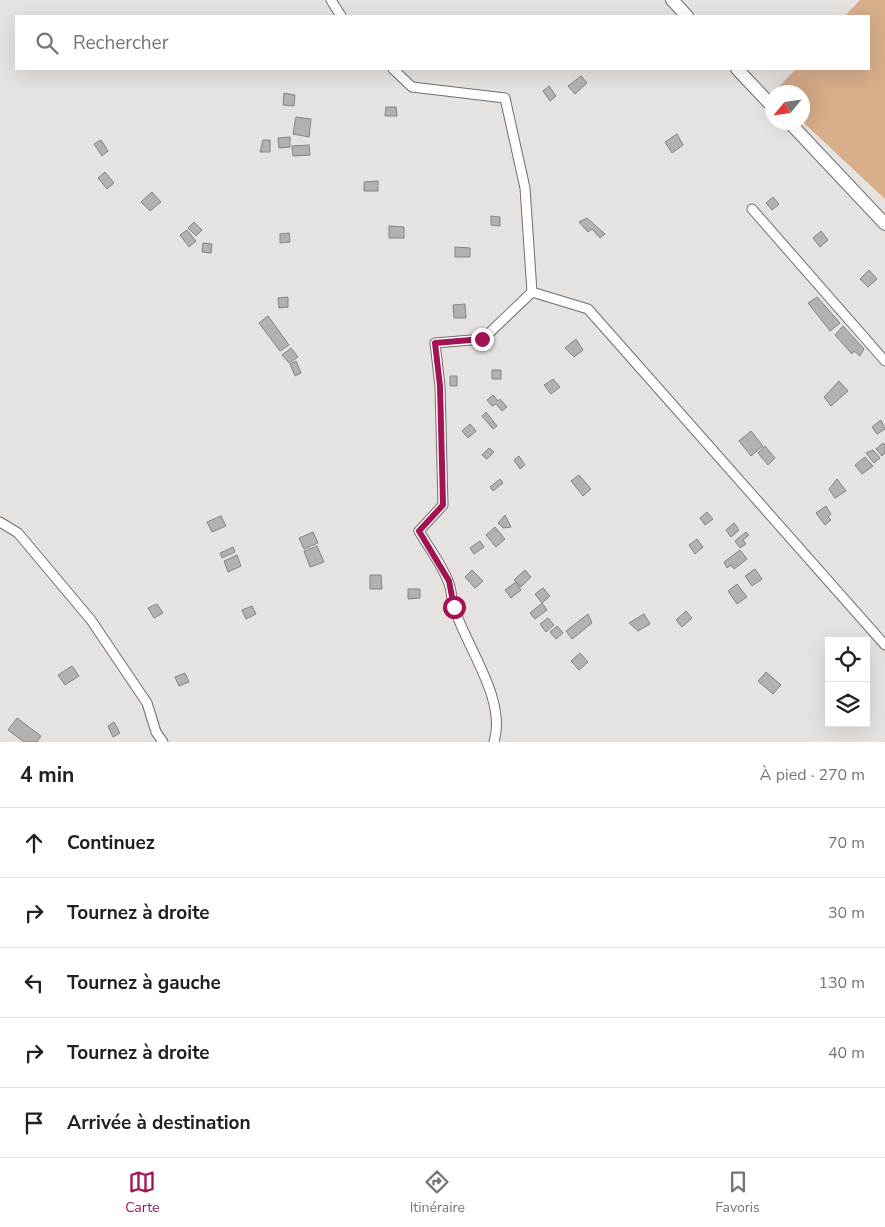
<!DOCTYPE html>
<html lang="fr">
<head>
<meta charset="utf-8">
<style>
  body { margin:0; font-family:"Nunito Sans",sans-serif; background:#f6f6f6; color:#202124 }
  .controls { position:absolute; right:15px; bottom:15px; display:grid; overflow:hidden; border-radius:0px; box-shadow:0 5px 20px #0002 }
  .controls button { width:45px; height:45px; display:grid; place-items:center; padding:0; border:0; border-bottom:1px solid #e0e0e0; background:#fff; color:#202124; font:25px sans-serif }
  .compass { position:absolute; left:765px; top:85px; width:45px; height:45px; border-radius:50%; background:#fff; box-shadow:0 5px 20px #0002; rotate:241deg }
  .stop { position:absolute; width:15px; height:15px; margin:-11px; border:4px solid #a31254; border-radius:50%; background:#fff }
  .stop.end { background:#a31254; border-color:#fff; box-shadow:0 1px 5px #0008 }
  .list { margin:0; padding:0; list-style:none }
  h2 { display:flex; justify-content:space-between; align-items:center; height:65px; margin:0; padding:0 20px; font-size:21px }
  h2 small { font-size:16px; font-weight:400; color:#757577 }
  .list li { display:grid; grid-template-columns:32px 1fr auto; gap:15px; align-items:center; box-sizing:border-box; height:70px; padding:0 20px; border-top:1px solid #e0e0e0 }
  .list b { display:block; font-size:19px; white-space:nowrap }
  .list em { font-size:16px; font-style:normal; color:#757577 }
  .icon { flex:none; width:28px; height:28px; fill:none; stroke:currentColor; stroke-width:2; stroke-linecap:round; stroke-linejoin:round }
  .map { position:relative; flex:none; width:885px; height:742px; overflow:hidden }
  .search { position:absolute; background:#fff; box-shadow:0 5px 20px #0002; left:15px; right:15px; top:15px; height:55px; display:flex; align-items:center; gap:12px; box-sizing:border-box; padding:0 18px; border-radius:0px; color:#757577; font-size:19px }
  .sheet { height:415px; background:#fff }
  nav { display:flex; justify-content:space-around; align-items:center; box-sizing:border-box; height:70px; border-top:1px solid #e0e0e0; background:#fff; font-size:14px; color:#757577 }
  nav a { display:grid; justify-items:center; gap:2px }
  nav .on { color:#a31254 }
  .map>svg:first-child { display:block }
</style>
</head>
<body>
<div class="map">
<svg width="885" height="742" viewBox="0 0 885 742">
  <rect width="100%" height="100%" fill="#e5e2df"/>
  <path fill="#d7ad8a" d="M860 0H885V199L803 122 802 92H774L796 69H869V16H845Z"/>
  <path fill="#b3b0ad" stroke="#878381" d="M581 76 587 83 575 94 568 86Z
    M549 86 556 96 550 101 543 91Z
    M284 93 295 95 294 106 283 105Z
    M386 107H396L397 116H385Z
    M296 117 311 119 309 137 293 134Z
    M677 134 683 145 672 153 665 142Z
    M290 137V147L279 148 278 138Z
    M101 140 108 151 102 156 94 144Z
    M263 140H270V152H260Z
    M309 145 310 155 293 156 292 146Z
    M105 172 114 183 107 189 98 178Z
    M378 181V191H364V182Z
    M152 192 161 202 150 211 141 202Z
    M773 197 779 204 772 210 766 203Z
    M491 216 500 217V226L491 225Z
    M587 218 605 234 600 238 592 229 588 232 579 222Z
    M194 222 202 230 196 236 188 228Z
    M389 226 404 227V238H389Z
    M187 230 196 241 189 247 180 235Z
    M821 231 828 240 820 247 813 238Z
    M289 233 290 242 280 243V234Z
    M203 243 212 244 211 253 202 252Z
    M455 247 470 248V257H455Z
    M869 270 877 279 868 287 860 279Z
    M288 297V307L279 308 278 298Z
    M817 297 840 323 830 331 808 303Z
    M465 304 466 318H454L453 305Z
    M268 316 289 345 280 351 259 323Z
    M843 326 864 349 860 356 854 351 852 354 835 335Z
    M576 339 583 350 574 357 565 348Z
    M291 348 298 357 289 363 282 355Z
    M296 361 301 373 295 376 290 364Z
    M492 370H501V379H492Z
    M450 376H457V386H450Z
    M553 379 560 387 551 394 544 385Z
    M839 381 848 391 831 406 824 397Z
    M493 395 498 401 500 399 507 407 502 411 496 404 492 406 487 400Z
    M486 412 497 426 493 429 482 416Z
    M881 420 885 429 877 434 872 427Z
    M470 424 476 431 468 438 462 431Z
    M751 431 763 446 751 456 739 441Z
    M883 443 885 445V453L882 456 876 449Z
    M765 446 775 458 768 465 758 453Z
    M489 448 494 452 487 459 482 455Z
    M873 450 880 458 874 463 866 453Z
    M519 456 525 465 520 469 514 460Z
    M865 457 873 466 862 474 855 465Z
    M579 475 591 489 583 496 571 481Z
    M500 479 503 483 493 491 490 487Z
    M837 479 846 491 835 498 829 489Z
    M826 506 831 514 828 517 831 520 825 525 816 513Z
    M707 512 713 519 705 525 700 518Z
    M505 515 511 527 503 528 498 523Z
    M221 516 226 526 212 532 207 522Z
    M734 523 739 530 731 537 726 530Z
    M495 527 505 539 496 547 486 535Z
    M313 532 318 543 304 549 299 538Z
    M746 532 749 535 743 540 746 544 740 548 735 541Z
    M697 539 703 547 695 554 689 545Z
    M480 541 484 547 474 554 470 548Z
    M317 546 324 562 310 567 304 551Z
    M233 547 235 552 222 558 220 553Z
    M740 550 747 559 734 569 731 565 727 568 724 562Z
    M237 555 241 566 228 572 224 561Z
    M755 569 762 579 752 586 745 576Z
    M472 570 483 581 475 588 465 577Z
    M525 570 531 577 521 587 514 580Z
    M370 575H381L382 589H370Z
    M516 582 521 590 511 598 505 590Z
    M737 584 747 597 737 604 728 591Z
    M543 588 550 596 542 603 535 594Z
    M408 589H420V598L408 599Z
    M542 603 547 610 535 619 530 613Z
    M157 604 163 613 154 618 148 608Z
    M252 606 256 614 246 619 242 610Z
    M686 611 692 618 682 627 676 620Z
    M588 614 592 623 572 639 566 631Z
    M644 614 650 624 638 631 629 623Z
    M548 618 554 625 546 632 540 624Z
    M557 626 563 633 556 639 550 632Z
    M580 653 588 662 579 670 571 661Z
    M72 666 79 676 65 685 58 675Z
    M766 672 781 685 773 694 758 681Z
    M185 673 189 682 179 686 175 677Z
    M17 718 41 736 37 742H24L8 730Z
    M114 722 120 733 113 737 108 726Z"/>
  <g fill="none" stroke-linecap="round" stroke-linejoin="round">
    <defs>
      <path id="minor" d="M331 0 341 16
        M393 69 412 87 505 98 525 188 532 292 588 309 885 645
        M752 209 885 361
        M0 522 18 533 91 620 147 703 156 732 163 742
        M494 742C507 699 466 647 454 607 451 599 452 589 448 581 441 563 428 547 419 531L443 505 440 386 435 343 483 339 532 292"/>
      <path id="secondary" d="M672 0 687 16
        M737 69 772 106
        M789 122 885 224"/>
    </defs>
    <use href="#minor" stroke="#716e6b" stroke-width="11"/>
    <use href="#secondary" stroke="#716e6b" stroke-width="14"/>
    <use href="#minor" stroke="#fff" stroke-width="9"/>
    <use href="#secondary" stroke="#fff" stroke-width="12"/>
  </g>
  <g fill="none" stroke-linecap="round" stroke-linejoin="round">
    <path stroke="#a31254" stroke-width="6" d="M454 607 449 581 419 531 443 505 440 386 435 343 482 339"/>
  </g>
</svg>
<div class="controls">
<button><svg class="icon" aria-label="locate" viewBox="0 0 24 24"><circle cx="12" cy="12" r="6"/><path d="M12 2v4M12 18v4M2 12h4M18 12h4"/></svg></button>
<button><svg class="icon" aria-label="layers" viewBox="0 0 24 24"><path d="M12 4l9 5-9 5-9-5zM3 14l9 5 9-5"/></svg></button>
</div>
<svg class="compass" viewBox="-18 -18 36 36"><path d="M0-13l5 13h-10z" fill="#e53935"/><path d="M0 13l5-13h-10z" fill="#757577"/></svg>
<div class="stop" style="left:454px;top:607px"></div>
<div class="stop end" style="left:482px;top:339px"></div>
<div class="search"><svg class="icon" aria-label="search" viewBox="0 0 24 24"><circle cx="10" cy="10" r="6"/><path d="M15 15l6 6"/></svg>Rechercher</div>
</div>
<section class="sheet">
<h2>4 min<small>À pied · 270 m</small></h2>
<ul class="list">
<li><svg class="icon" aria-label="ahead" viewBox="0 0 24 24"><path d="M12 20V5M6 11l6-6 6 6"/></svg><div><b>Continuez</b></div><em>70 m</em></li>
<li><svg class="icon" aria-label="right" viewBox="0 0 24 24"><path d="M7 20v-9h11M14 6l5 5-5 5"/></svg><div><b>Tournez à droite</b></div><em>30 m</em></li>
<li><svg class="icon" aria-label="left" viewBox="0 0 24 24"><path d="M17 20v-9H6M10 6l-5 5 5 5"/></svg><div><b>Tournez à gauche</b></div><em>130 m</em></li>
<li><svg class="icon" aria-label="right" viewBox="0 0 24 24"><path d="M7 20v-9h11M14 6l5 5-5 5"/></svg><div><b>Tournez à droite</b></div><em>40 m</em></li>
<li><svg class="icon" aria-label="arrive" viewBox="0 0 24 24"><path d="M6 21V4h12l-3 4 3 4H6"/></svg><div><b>Arrivée à destination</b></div></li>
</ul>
</section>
<nav>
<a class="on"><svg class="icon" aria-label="map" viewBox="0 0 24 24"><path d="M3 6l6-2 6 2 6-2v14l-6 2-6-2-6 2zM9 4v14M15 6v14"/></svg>Carte</a>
<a><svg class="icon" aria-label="directions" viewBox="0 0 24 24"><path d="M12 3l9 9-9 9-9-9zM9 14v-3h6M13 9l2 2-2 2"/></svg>Itinéraire</a>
<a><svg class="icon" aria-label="saved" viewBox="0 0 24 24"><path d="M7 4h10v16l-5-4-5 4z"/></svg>Favoris</a>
</nav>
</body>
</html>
